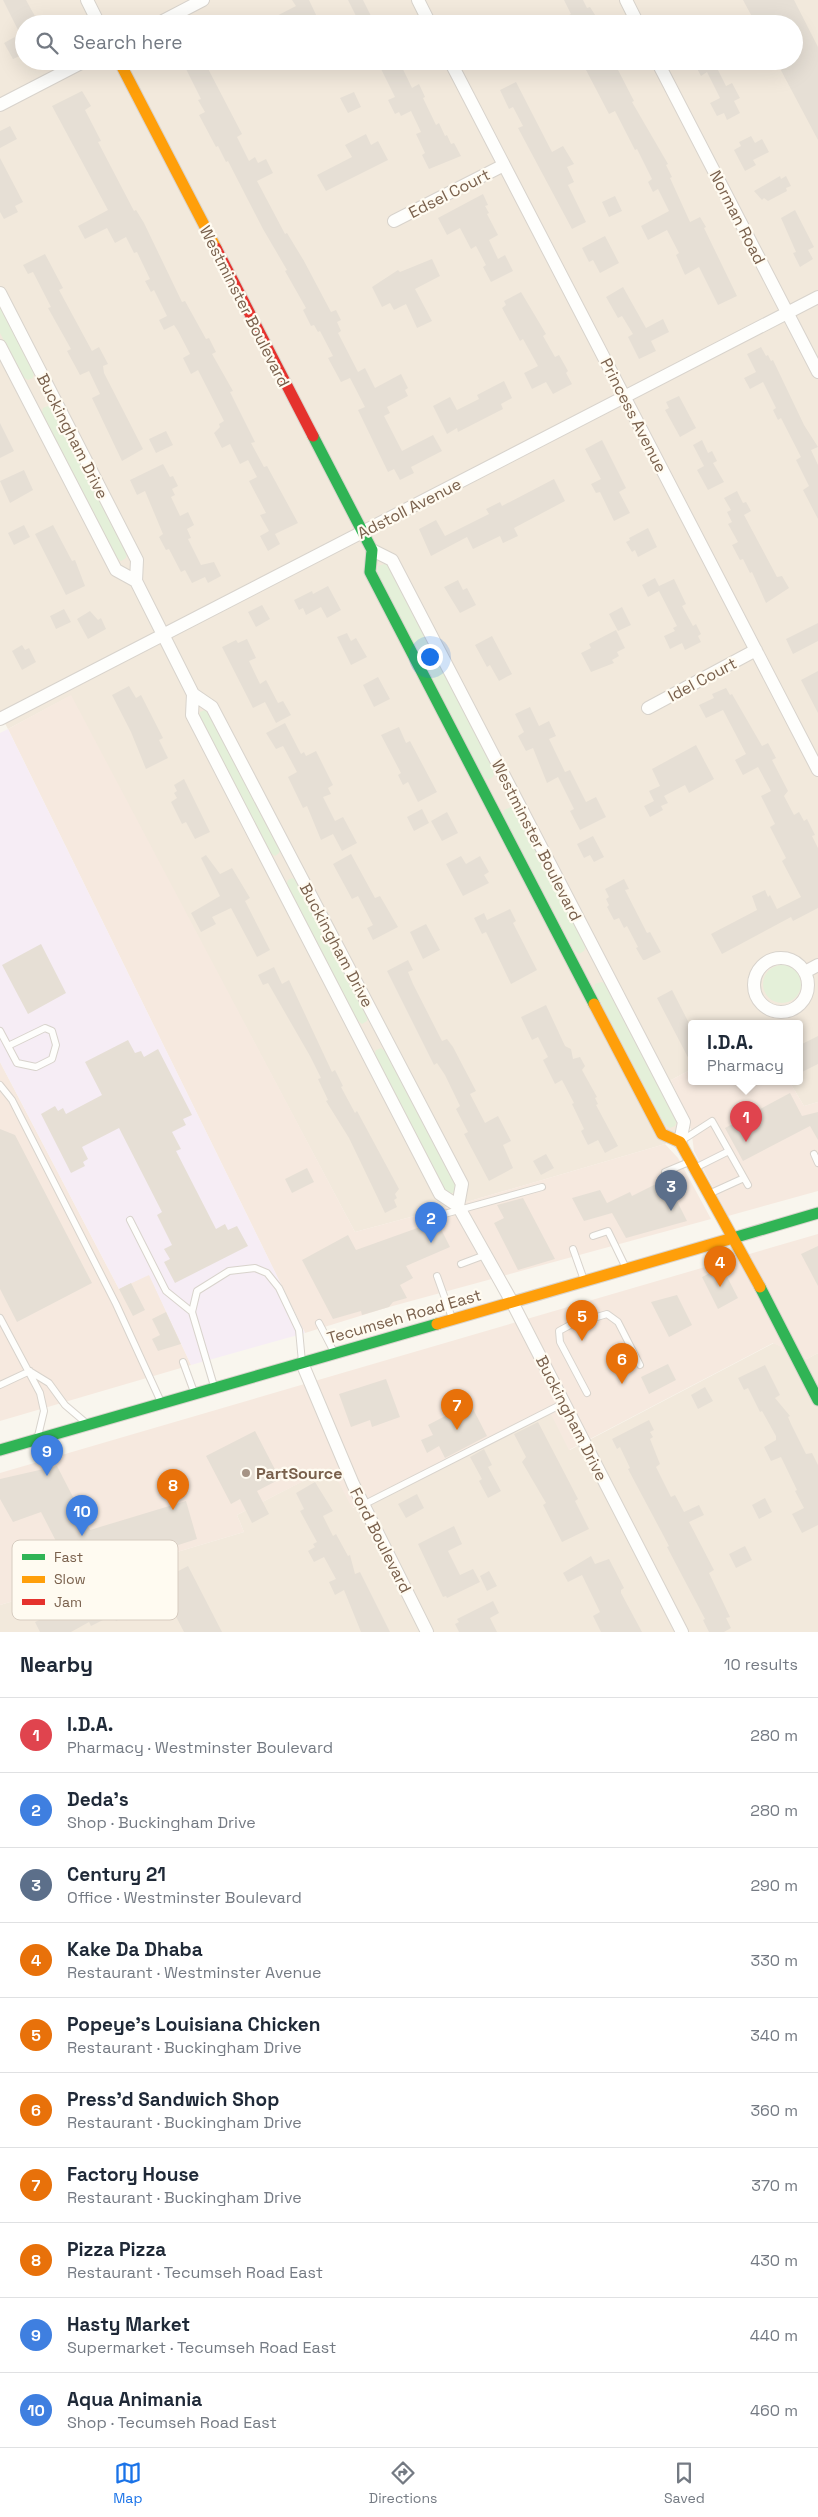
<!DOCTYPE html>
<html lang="en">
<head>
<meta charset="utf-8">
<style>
  body { margin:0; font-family:"Space Grotesk",sans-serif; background:#f6f6f7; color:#1f2937 }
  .you { position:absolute; left:429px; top:656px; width:18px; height:18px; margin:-12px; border:4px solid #fff; border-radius:50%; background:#1a73e8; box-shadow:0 0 0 8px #1a73e833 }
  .badge { display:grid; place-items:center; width:32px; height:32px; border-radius:50%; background:#1a73e8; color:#fff; font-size:16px; font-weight:700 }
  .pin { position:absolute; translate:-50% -41px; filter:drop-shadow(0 1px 2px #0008) }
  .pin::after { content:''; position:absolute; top:26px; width:18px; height:15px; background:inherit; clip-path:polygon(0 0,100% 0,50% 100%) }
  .popup { position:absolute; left:688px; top:1020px; width:115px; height:65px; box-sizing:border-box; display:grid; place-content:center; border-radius:5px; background:#fff; filter:drop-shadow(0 1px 4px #0005); font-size:16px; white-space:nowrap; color:#747a83 }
  .popup b { font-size:19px; color:#1f2937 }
  .popup::after { content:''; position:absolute; left:50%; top:100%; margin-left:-10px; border:10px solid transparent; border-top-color:#fff }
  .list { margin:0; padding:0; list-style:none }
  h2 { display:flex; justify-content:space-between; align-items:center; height:65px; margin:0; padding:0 20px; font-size:21px }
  h2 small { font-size:16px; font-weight:400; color:#747a83 }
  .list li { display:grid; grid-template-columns:32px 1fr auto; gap:15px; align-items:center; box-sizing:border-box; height:75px; padding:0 20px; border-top:1px solid #e0e1e3 }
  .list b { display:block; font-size:19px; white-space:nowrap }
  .list p { margin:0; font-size:16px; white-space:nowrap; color:#747a83 }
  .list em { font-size:16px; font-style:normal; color:#747a83 }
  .icon { flex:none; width:28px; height:28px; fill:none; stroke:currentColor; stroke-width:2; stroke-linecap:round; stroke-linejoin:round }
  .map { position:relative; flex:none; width:818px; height:1632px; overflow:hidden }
  .search { position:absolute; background:#fff; box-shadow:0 5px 20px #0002; left:15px; right:15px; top:15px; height:55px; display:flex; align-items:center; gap:12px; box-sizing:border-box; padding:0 18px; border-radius:28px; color:#747a83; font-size:19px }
  .sheet { height:815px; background:#fff }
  nav { display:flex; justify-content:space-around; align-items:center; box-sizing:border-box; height:70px; border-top:1px solid #e0e1e3; background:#fff; font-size:14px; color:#747a83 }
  nav a { display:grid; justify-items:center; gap:2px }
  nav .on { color:#1a73e8 }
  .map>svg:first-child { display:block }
</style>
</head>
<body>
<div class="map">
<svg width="818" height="1632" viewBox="0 0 818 1632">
  <rect width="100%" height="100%" fill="#f9f6ee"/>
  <path fill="#f2e9dc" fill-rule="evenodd" d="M0 0H818V1102L804 1106 789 1081H800V1023H692V1069L671 1080 691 1128 665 1144 470 1201 355 1232 70 696 8 729 0 714ZM24 24H794V61H24Z
    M774 1343 807 1359 818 1353V1632H0V1605L244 1532 237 1515 332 1466 353 1508 550 1410 570 1450Z"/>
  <path fill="#f6e9df" d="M71 695 355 1232 470 1201 665 1144 678 1158 711 1219 389 1307 305 1333 8 729Z
    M0 1062 119 1289 149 1274 191 1365 0 1421Z
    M692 1069V1081H789L804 1106 818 1102V1191L728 1216 694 1151 691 1128 671 1080Z
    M818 1234V1353L807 1359 773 1343 569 1450 549 1410 352 1508 331 1467 237 1515 244 1532 0 1605V1473Z"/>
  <path fill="#f6edf5" d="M8 729 305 1333 191 1365 149 1275 119 1289 0 1062V733Z"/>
  <path fill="#e4f0d9" d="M0 307 34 373 33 378 28 380 23 377 0 333Z
    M48 406 53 409 127 553 126 558 121 561 116 557 42 413 43 408Z
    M385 564 390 567 495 772 493 777 488 780 483 776 377 572 378 566Z
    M205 710 210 714 281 848 279 853 275 856 269 852 199 717 200 712Z
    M511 807 516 810 586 946 584 951 579 954 574 950 503 815 504 810Z
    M292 878 298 881 368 1016 367 1021 362 1024 357 1020 286 885 288 880Z
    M763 984a19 19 0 1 1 38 0a19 19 0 1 1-38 0Z
    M602 982 607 985 677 1121 675 1126 670 1128 665 1125 594 990 595 984Z
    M381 1048 386 1052 456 1187 455 1192 450 1194 445 1191 374 1055 376 1050Z"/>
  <path fill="#e6dfd5" d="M3 0H26L37 20 24 24V54L13 59 4 43 20 34Z
    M292 0H309L318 19 309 24H261L296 6Z
    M348 0H363L375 24H360Z
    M564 0H583L587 8 590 7 597 18 587 24H553L571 14Z
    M743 0H794L818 47V140L776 61H794V24H756Z
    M182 61H204L242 134 237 137 249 161 255 157 258 163 266 159 273 173 257 181 285 234 287 233 304 261 331 312 336 310 341 320 337 322 341 331 338 333 358 372 365 368 375 388 401 374 408 388 405 390 408 396 387 407 390 413 384 416 402 451 433 435 442 451 411 467 414 473 400 480 394 469 388 472 358 410 365 407 350 378 341 382 328 358 333 356 320 331 318 332 314 325 311 326 303 310 306 308 285 271 287 270 263 229 228 161 226 162 218 146 216 147 199 115 205 112 198 100 201 99Z
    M377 61H399L412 88 419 84 425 97 423 98 436 125 439 123 445 136 447 135 451 144 454 143 461 156 429 169 422 155 425 153 416 134 421 132 411 111 401 116 399 112 395 114 388 100 395 97Z
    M598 61H603L608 70 616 66 634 101 632 102 668 164 666 165 672 177 670 178 690 222 700 217 706 227 704 228 737 296 718 305 699 267 685 275 676 255 679 253 667 230 648 240 641 226 669 211 658 189 653 192 648 182 652 179 637 149 635 150 615 111 609 114 585 68Z
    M693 61H729L717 68 726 86 732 83 740 98 734 101 740 113 727 120 724 113 717 116 710 103 720 98 707 72 701 76Z
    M516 82 552 152 563 146 574 164 567 167 574 182 568 185 586 222 572 229 518 128 523 126 513 107 509 109 500 90Z
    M82 91 91 106 85 110 101 141 98 142 134 211 136 210 144 223 182 302 185 301 206 339 209 338 216 352 212 354 233 391 230 392 255 442 251 443 264 467 267 466 298 523 275 534 280 544 268 551 260 536 269 531 260 515 266 513 249 481 257 477 248 460 240 464 230 444 222 448 214 433 220 427 219 424 224 421 198 370 191 374 183 358 190 354 178 331 174 325 164 330 159 320 167 316 154 290 151 292 145 281 150 279 137 252 134 253 126 237 115 243 107 228 85 239 78 226 108 210 52 106Z
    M354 92 361 107 348 113 340 98Z
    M10 126 17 139 0 148V131Z
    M366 134 371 145 378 141 388 160 326 191 317 175 352 157 345 145Z
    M751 136 755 143 762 139 769 152 753 160 756 165 745 171 734 150 741 146 739 142Z
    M0 158 23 202 15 206 18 212 4 219 0 212Z
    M780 176 781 179 786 176 791 186 786 188 787 191 768 201 764 198 762 200 754 191Z
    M483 194 488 205 485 206 489 213 487 214 498 235 489 240 498 259 505 255 513 271 491 282 483 267 486 265 476 246 471 249 460 228 447 235 438 218Z
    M615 196 622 211 609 217 602 202Z
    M795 210 814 247 808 250 813 259 800 267 793 253 796 252 781 218Z
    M605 236 619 263 600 273 593 260 589 262 582 248Z
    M45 254 63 288 59 290 92 351 99 347 108 364 103 366 104 373 143 449 122 461 92 398 100 394 89 371 80 375 67 351 71 349 48 308 51 307 33 272 28 274 23 265Z
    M432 259 440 276 415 289 432 321 417 328 406 304 394 310 390 303 382 307 372 287 398 270 400 272Z
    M623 287 646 328 663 319 669 332 651 341 656 351 639 359 628 337 633 334 622 316 618 318 606 297Z
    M521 292 546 334 543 336 555 357 559 355 568 371 566 373 572 384 553 394 546 382 532 389 524 373 538 366 523 339 520 341 502 308 506 305 504 301Z
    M761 347 766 356 768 355 771 361 773 360 804 425 818 447 811 450 818 465V519L803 490 809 486 796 460 801 457 781 418 778 420 773 410 776 408 763 382 750 389 744 378 756 372 747 354Z
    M504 381 512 398 501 404 503 409 458 432 457 428 447 434 433 406 450 397 457 410 479 399 477 395Z
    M679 396 696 428 680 437 665 410 669 408 666 402Z
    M0 423 14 451 0 458Z
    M166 431 173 445 156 453 149 439Z
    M602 440 626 488 619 492 630 513 614 521 600 492 596 493 591 484 601 479 585 449Z
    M702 440 708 453 712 451 717 461 713 463 724 482 708 490 697 470 704 466 693 445Z
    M163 464 170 477 173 476 178 486 172 489 175 495 171 497 180 516 188 512 194 525 187 529 191 538 188 539 201 565 214 562 221 576 208 583 205 577 192 583 185 570 181 572 169 549 166 550 159 537 163 534 145 491 137 495 130 480Z
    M24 470 33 490 10 503 0 481Z
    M554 479 565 501 514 528 518 536 503 543 500 536 473 549 467 537 431 556 419 529 436 520 445 536 489 514 486 509 500 502 502 506Z
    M737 491 743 503 746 502 751 511 744 515 777 577 782 576 789 588 766 603 752 572 750 573 743 559 740 560 732 545 738 542 728 524 732 522 727 512 731 510 724 498Z
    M24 525 30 537 14 545 8 533Z
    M53 525 72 561 75 560 85 586 66 595 35 534Z
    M648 528 657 547 638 557 635 550 632 552 626 542 630 540 629 538Z
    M655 578 659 586 674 579 686 604 682 606 693 626 696 624 701 634 698 636 701 642 685 650 682 643 670 649 664 636 675 631 673 628 677 626 659 591 648 597 642 585Z
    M458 580 463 590 467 588 476 605 460 613 444 587Z
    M328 586 341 610 327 618 321 607 306 615 303 608 299 610 294 600 312 591 313 594Z
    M262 605 270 619 256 627 248 612Z
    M622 607 631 625 618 631 609 614Z
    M64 609 71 622 56 629 50 616Z
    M90 611 98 620 101 618 106 629 88 639 77 619Z
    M818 623V641L793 654 786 639Z
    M616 630 625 648 617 652 619 656 612 660 614 663 591 672 581 653 591 648 589 644Z
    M347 633 351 641 356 638 367 657 351 665 337 637Z
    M492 636 512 674 499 681 490 665 487 667 475 645Z
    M247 639 256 658 249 661 260 684 266 680 278 703 283 701 291 715 276 723 265 702 253 708 222 647 236 640 238 643Z
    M22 645 25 650 29 648 36 662 22 670 12 651Z
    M818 671V713L801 680Z
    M378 677 390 699 374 707 363 685Z
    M129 686 136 698 141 695 163 738 159 740 168 758 146 769 131 732 112 695Z
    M726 688 730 695 732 694 762 746 768 743 776 758 772 760 788 791 784 796 794 815 799 812 804 821 807 819 815 835 812 836 818 848V908L793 921 791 917 722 954 711 934 757 910 752 896 765 890 768 897 770 895 777 909 801 897 782 861 786 858 770 827 775 824 761 796 771 791 758 767 743 775 735 760 746 754 723 710 706 718 699 705 714 698 712 694Z
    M530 707 539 726 549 721 556 736 549 739 565 772 570 770 586 802 596 797 606 817 580 830 570 811 574 809 558 777 547 783 533 748 526 751 518 736 524 732 515 714Z
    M285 723 301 754 304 752 306 756 316 751 333 785 328 788 331 794 323 797 335 821 343 817 357 843 342 851 333 834 321 840 307 806 303 808 288 777 297 772 283 746 276 749 266 733Z
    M399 727 406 743 410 741 437 792 418 802 408 782 403 785 398 775 401 773 381 735Z
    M696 745 714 779 689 793 685 785 664 796 668 803 661 806 663 810 650 817 644 806 654 801 649 791 660 786 652 769Z
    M184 779 210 832 195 839 186 822 182 824 171 802 177 798 174 793 177 791 174 785Z
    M422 809 429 823 414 831 407 817Z
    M447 812 458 833 442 841 431 821Z
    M593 836 604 857 594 862 590 855 584 858 577 844Z
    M351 854 375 898 380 896 398 927 373 940 367 928 373 925 358 896 352 899 333 864Z
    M206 855 220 874 232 868 250 898 245 901 270 950 257 957 231 908 212 917 216 924 201 932 191 913 220 896 201 858Z
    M461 856 466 864 480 856 489 872 484 875 489 883 463 896 446 864Z
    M624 879 629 889 625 890 647 933 650 932 661 952 645 960H643L636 948 638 947 627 926 624 928 619 918 614 920 607 907 609 905 606 899 609 897 605 889Z
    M510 909 516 921 513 923 537 970 511 984 486 932 482 934 474 918 484 913 487 920Z
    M426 924 440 950 423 959 410 932Z
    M41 944 66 993 28 1014 2 965Z
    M408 960 413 970 408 972 413 984 442 1041 447 1039 453 1047 476 1091 470 1094 485 1123 498 1116 511 1141 503 1145 513 1168 489 1181 464 1134 468 1132 456 1109 460 1106 445 1075 437 1063 434 1065 387 971Z
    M274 967 282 984 289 980 332 1072 335 1070 343 1086 341 1087 355 1113 357 1111 399 1189 395 1194 397 1198 394 1200 397 1207 385 1213 349 1138 326 1101 328 1100 318 1079 321 1078 310 1056 268 983 263 985 258 975Z
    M672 990 692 1029V1065L657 998Z
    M546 1005 565 1046 571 1049 573 1059 580 1057 585 1066 582 1070 597 1097 595 1098 598 1104 596 1105 618 1146 605 1153 598 1140 588 1145 581 1131 584 1129 572 1104 574 1103 562 1080 555 1084 543 1060 548 1057 538 1037 532 1040 521 1017Z
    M818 1036V1064L800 1073V1045Z
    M128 1040 135 1053 141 1051 144 1057 158 1049 192 1115 183 1119 186 1125 172 1132 181 1149 176 1151 216 1229 225 1224 228 1230 237 1226 248 1246 175 1283 164 1262 170 1259 164 1249 172 1245 157 1215 162 1212 119 1128 82 1147 88 1159 83 1162 85 1166 71 1173 41 1114 55 1106 58 1111 63 1108 66 1114 102 1095 85 1062Z
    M790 1093 802 1116 818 1112V1140L810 1126 743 1161 725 1128Z
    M0 1129 15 1135 92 1283 17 1322 0 1289Z
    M546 1154 554 1168 541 1175 533 1161Z
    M307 1168 314 1182 292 1193 285 1179Z
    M666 1179 687 1221 626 1238 612 1213 584 1221 572 1198 600 1190 607 1203 630 1192 632 1196Z
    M523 1198 555 1259 518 1270 494 1223 504 1218 497 1205Z
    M437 1221 450 1247 406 1266 413 1278 400 1285 407 1298 393 1302 389 1307 362 1315 361 1311 333 1319 302 1260 348 1235 356 1250Z
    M818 1246V1286L801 1254Z
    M722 1267 738 1298 718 1309 702 1277Z
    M131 1283 145 1310 133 1316 119 1289Z
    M677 1295 692 1325 669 1337 651 1302Z
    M166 1312 181 1344 158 1351 152 1339 160 1335 152 1319Z
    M668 1364 676 1380 649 1394 641 1377Z
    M765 1365 780 1395 775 1398 790 1416 788 1417 791 1424 806 1454 812 1453 818 1465V1525L802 1533 792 1514 804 1508 795 1491 797 1490 781 1457 771 1461 764 1447 776 1440V1436L762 1411 760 1412 748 1388 744 1390 738 1378Z
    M386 1379 400 1417 372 1427 370 1420 351 1427 339 1394Z
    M705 1387 713 1401 698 1409 691 1395Z
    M470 1403 487 1436 445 1458 439 1446 427 1453 421 1440 433 1435 428 1425Z
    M649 1420 654 1430 650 1432 653 1437 650 1439 660 1464 656 1467 671 1497 675 1495 684 1512 699 1505 704 1515 689 1522 714 1570 709 1573 730 1617 726 1618 731 1628 724 1632H709L703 1620 705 1619 667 1547 669 1546 628 1469 630 1468 620 1447 617 1449 612 1439Z
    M538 1422 578 1499 575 1501 589 1529 562 1542 543 1505 546 1503 522 1462 526 1457 514 1434Z
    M255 1431 280 1479 257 1491 269 1514 252 1523 240 1499 231 1504 206 1456Z
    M484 1449 492 1465 488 1467 501 1491 488 1498 479 1481 482 1479 470 1457Z
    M57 1466 90 1530 186 1501 197 1539 75 1578 41 1512 13 1522 0 1499V1479Z
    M315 1482 333 1511 323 1516 333 1536 336 1534 348 1556 350 1555 355 1574 360 1572 390 1632H361L344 1590 335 1595 329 1582 336 1579 324 1557 314 1562 308 1551 315 1547 313 1544 317 1542 300 1511 304 1509 296 1493Z
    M417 1494 424 1508 406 1518 398 1504Z
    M765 1498 772 1512 759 1519 752 1505Z
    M454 1526 462 1544 448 1551 460 1575 473 1569 480 1582 447 1598 446 1596 443 1597 418 1544Z
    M745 1546 752 1560 736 1568 729 1554Z
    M591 1556 595 1564 609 1559 624 1588 621 1590V1593L642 1632H601L593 1616 600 1612 582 1575 568 1582 563 1573Z
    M188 1566 222 1632H184L170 1605 165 1608 160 1598 116 1621 113 1615 91 1626 89 1622 71 1632H40L35 1622 58 1611 60 1615 81 1604 83 1608 105 1596 107 1602 139 1585 142 1590Z
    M489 1571 497 1586 487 1591 480 1576Z
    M493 1601 499 1613 490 1618 497 1632H459L455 1624 459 1622 457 1619Z"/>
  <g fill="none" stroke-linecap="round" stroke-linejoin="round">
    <defs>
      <path id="lane" d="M0 1031 17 1063 36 1067 52 1059 56 1045 52 1031 45 1028 8 1046
        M0 1085 12 1100 116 1304 161 1402
        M681 1141 712 1121 748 1185
        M814 1154 818 1163
        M697 1167 729 1151
        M665 1172 689 1162
        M711 1193 744 1178
        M430 1218 542 1187
        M130 1220 166 1291 192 1312
        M593 1236 608 1231 626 1268
        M573 1249 584 1280
        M461 1264 485 1255
        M437 1276 452 1318
        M0 1318 40 1393 44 1411 38 1436
        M319 1323 334 1352
        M183 1362 194 1392
        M31 1372 49 1383 65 1405 85 1422
        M0 1385 30 1371
        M214 1386 192 1312 197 1291 229 1271 255 1268 267 1273 279 1288 299 1330 302 1362
        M587 1393 560 1342 559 1331 570 1325 607 1314 618 1322 640 1365
        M363 1505 564 1403"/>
      <path id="street" d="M87 0 99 24
        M418 0 430 24
        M626 0 638 24
        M157 24 203 0
        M450 61 818 770
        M657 61 818 372
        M0 105 85 61
        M394 221 504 165
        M0 293 137 560 136 581 193 694 212 707 462 1184 458 1206
        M0 346 116 570 136 581
        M372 550 392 560 684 1122 680 1142
        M193 694 192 715 440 1194 458 1206 512 1302 682 1632
        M648 708 756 650
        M0 719 818 297
        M754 985a27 27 0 1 1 54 0a27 27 0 1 1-54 0Z
        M805 972 818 965
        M302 1363 353 1484 427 1632"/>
      <path id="fast" d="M313 436 372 550 370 572 594 1004
        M733 1238 818 1213
        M760 1287 818 1400
        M0 1450 437 1324"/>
      <path id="slow" d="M119 61 216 248
        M594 1004 662 1134 680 1142 760 1287
        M437 1324 733 1238"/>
      <path id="jam" d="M216 248 313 436"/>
    </defs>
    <use href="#lane" stroke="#d8d3cc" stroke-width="8"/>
    <use href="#street" stroke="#d8d3cc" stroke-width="14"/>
    <use href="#fast" stroke="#d9d3cc" stroke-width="13"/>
    <use href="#slow" stroke="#d9d3cc" stroke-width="13"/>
    <use href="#jam" stroke="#d9d3cc" stroke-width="13"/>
    <use href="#lane" stroke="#fefefc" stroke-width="6"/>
    <use href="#street" stroke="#fefefc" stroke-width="12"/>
    <use href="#fast" stroke="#30b455" stroke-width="11"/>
    <use href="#slow" stroke="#ff9f0a" stroke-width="11"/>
    <use href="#jam" stroke="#e5322d" stroke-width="11"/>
  </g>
  <circle fill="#a69485" stroke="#fffbf1" stroke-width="2" cx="246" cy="1473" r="5"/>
  <g text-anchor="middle" stroke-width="4.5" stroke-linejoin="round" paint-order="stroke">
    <g font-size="16" fill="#79604c" stroke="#fffbf1">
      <text transform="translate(449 193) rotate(-27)" y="6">Edsel Court</text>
      <text transform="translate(738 217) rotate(63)" y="6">Norman Road</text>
      <text transform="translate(245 306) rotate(63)" y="6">Westminster Boulevard</text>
      <text transform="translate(634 415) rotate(63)" y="6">Princess Avenue</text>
      <text transform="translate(73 436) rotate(63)" y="6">Buckingham Drive</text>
      <text transform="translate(409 508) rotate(-27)" y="6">Adstoll Avenue</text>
      <text transform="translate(702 679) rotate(-28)" y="6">Idel Court</text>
      <text transform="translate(537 840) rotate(63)" y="6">Westminster Boulevard</text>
      <text transform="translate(337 945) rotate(62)" y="6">Buckingham Drive</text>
      <text transform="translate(404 1316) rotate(-16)" y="6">Tecumseh Road East</text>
      <text transform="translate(572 1418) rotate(63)" y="6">Buckingham Drive</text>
      <text transform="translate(381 1540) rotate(63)" y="6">Ford Boulevard</text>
    </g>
    <g font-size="16" font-weight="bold" fill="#79604c" stroke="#fffbf1" text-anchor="start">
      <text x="256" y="1479">PartSource</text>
    </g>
  </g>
  <rect x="12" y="1540" width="166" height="80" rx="8" fill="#fffbf1" stroke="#d7ccc0" stroke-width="1"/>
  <rect x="22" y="1554" width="23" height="6" fill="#30b455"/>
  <rect x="22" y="1576" width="23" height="7" fill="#ff9f0a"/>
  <rect x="22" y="1599" width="23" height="6" fill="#e5322d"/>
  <g font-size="14" fill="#79604c">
    <text x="54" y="1562">Fast</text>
    <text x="54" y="1584">Slow</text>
    <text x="54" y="1607">Jam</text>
  </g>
</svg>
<div class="you"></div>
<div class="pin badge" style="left:746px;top:1142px;background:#e0444e">1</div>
<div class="popup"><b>I.D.A.</b>Pharmacy</div>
<div class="pin badge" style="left:431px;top:1243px;background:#3f7fe0">2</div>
<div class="pin badge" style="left:671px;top:1211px;background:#5c6f8a">3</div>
<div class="pin badge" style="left:720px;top:1287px;background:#e8710a">4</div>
<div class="pin badge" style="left:582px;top:1341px;background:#e8710a">5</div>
<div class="pin badge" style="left:622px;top:1384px;background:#e8710a">6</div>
<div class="pin badge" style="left:457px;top:1430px;background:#e8710a">7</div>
<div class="pin badge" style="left:173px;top:1510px;background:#e8710a">8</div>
<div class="pin badge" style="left:47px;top:1476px;background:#3f7fe0">9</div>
<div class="pin badge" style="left:82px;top:1536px;background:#3f7fe0">10</div>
<div class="search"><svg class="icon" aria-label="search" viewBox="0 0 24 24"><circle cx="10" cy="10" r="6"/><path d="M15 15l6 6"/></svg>Search here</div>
</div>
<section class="sheet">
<h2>Nearby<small>10 results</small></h2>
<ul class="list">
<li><span class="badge" style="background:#e0444e">1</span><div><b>I.D.A.</b><p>Pharmacy · Westminster Boulevard</p></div><em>280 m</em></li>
<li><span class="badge" style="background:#3f7fe0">2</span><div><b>Deda's</b><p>Shop · Buckingham Drive</p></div><em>280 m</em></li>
<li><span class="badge" style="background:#5c6f8a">3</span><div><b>Century 21</b><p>Office · Westminster Boulevard</p></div><em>290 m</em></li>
<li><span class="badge" style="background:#e8710a">4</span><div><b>Kake Da Dhaba</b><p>Restaurant · Westminster Avenue</p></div><em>330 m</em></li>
<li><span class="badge" style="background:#e8710a">5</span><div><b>Popeye's Louisiana Chicken</b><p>Restaurant · Buckingham Drive</p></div><em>340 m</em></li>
<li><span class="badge" style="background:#e8710a">6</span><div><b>Press'd Sandwich Shop</b><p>Restaurant · Buckingham Drive</p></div><em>360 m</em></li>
<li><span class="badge" style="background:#e8710a">7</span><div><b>Factory House</b><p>Restaurant · Buckingham Drive</p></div><em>370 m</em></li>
<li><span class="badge" style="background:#e8710a">8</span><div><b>Pizza Pizza</b><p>Restaurant · Tecumseh Road East</p></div><em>430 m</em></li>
<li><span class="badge" style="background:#3f7fe0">9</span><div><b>Hasty Market</b><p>Supermarket · Tecumseh Road East</p></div><em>440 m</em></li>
<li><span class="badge" style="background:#3f7fe0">10</span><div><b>Aqua Animania</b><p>Shop · Tecumseh Road East</p></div><em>460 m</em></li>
</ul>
</section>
<nav>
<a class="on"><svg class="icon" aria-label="map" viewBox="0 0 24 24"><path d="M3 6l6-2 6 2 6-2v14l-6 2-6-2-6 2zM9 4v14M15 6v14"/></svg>Map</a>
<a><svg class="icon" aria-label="directions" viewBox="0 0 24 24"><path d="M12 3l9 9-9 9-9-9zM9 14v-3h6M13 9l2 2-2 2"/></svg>Directions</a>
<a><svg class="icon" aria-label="saved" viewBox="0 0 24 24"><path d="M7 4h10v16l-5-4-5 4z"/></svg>Saved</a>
</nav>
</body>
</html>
